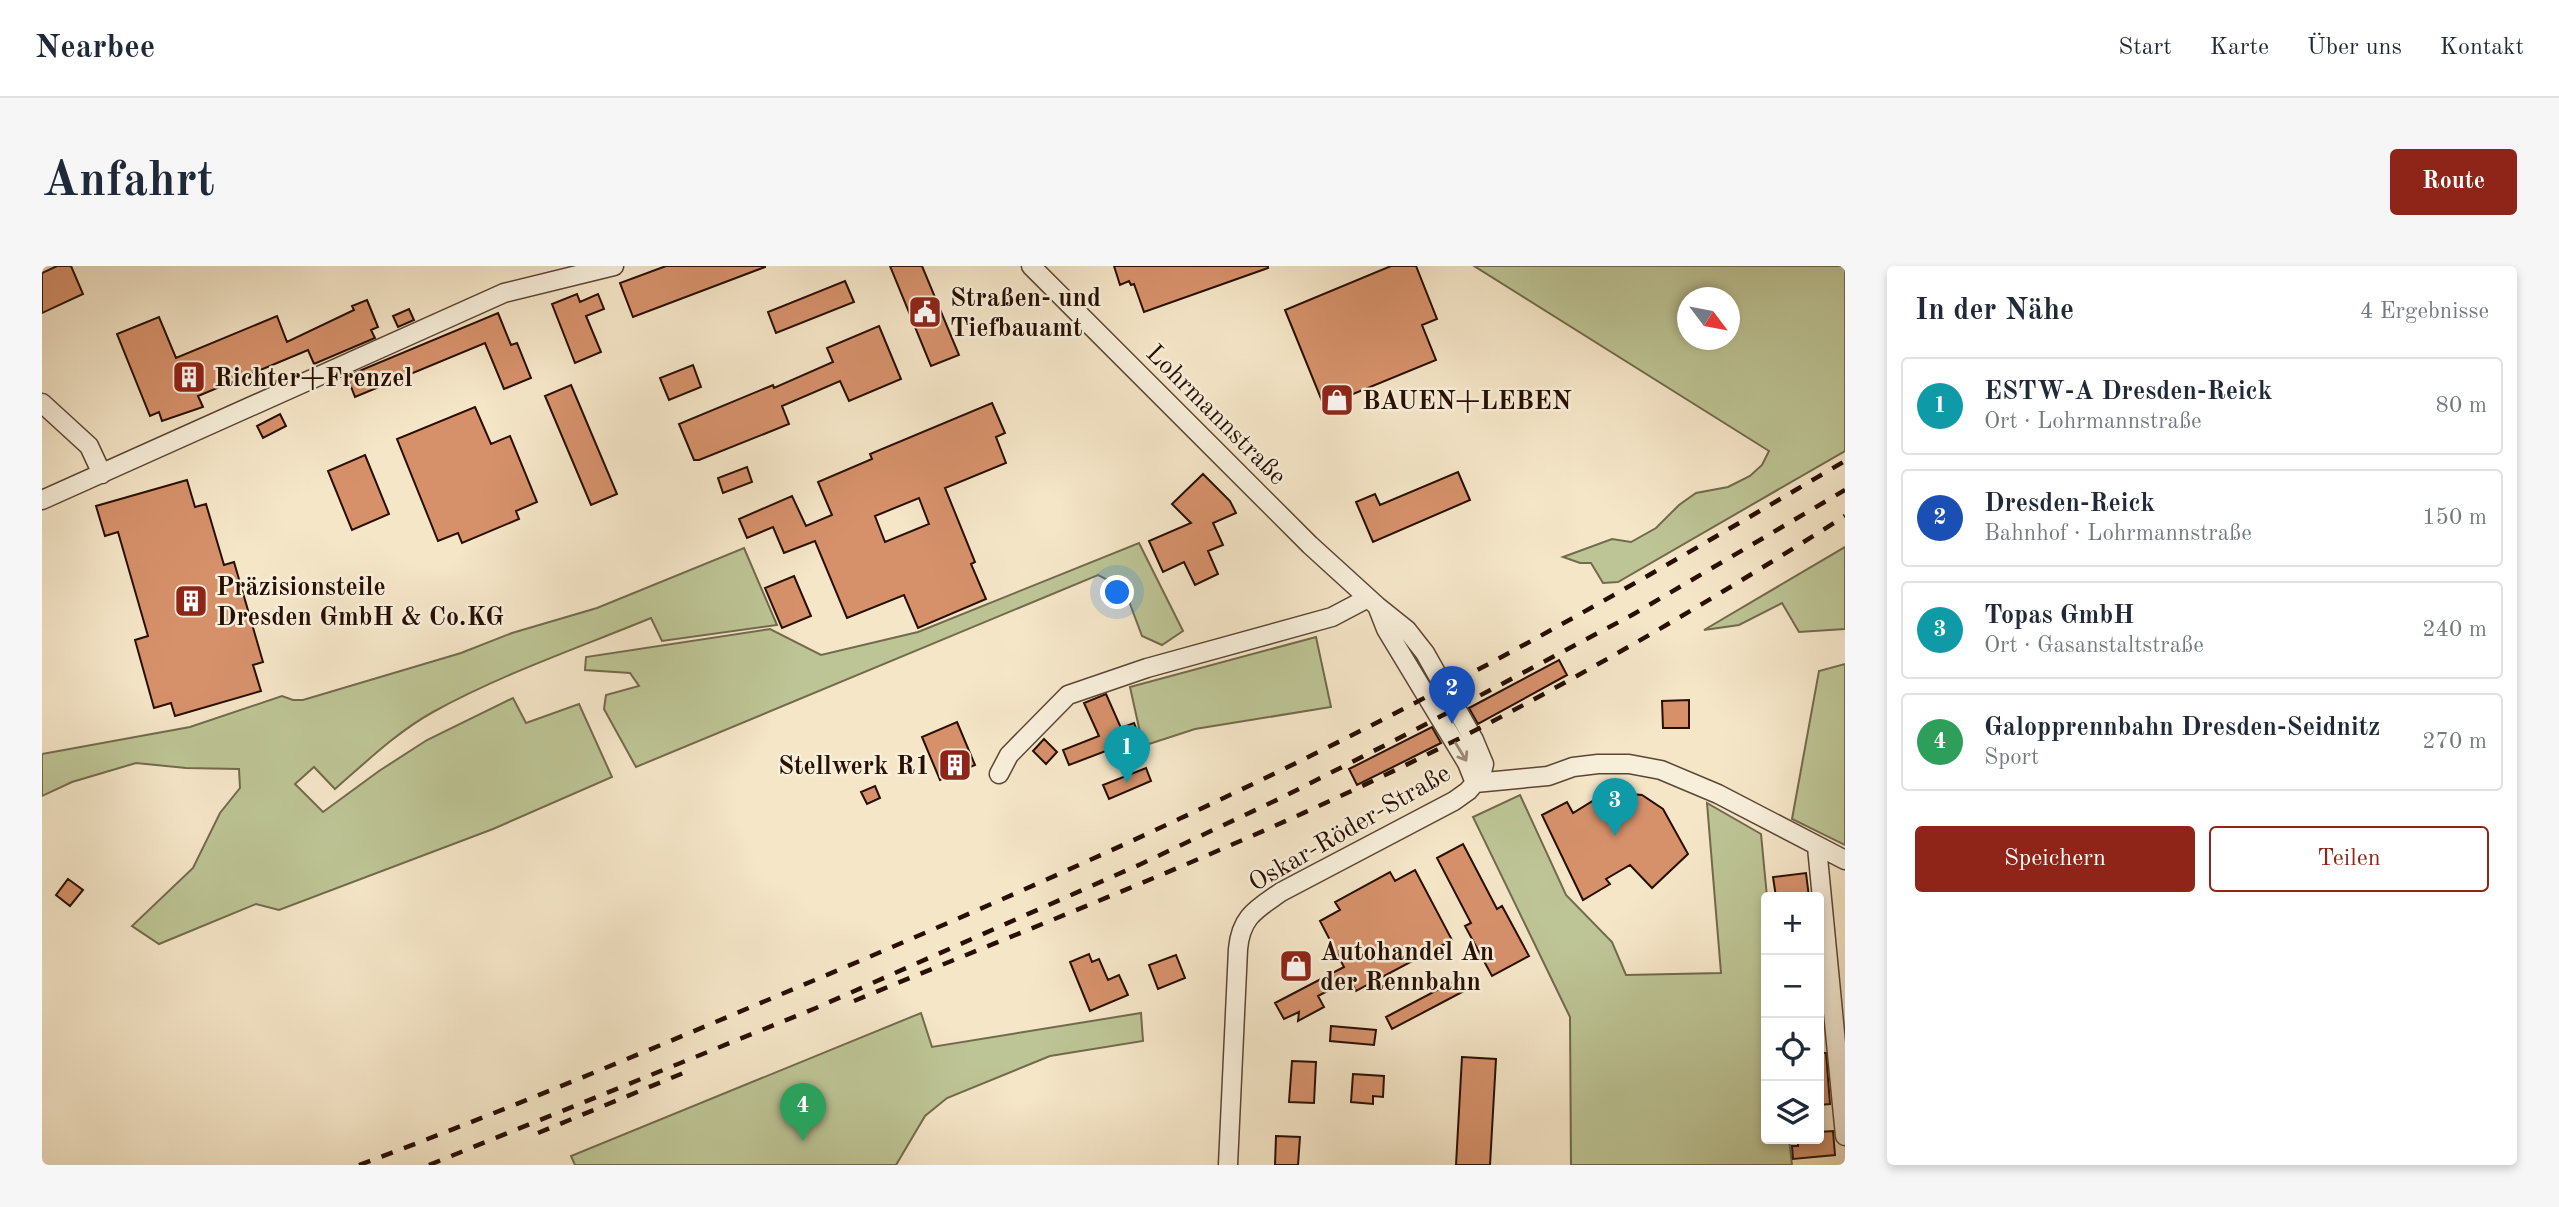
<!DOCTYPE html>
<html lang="de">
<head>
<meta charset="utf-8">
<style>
  body { margin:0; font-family:"Old Standard TT",serif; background:#f6f6f7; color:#1f2937 }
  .controls { position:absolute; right:21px; bottom:21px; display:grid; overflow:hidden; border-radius:7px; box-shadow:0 4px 10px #0003 }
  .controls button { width:63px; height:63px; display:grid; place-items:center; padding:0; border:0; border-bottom:2px solid #e0e1e3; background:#fff; color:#1f2937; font:35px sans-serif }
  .compass { position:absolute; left:1635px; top:21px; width:63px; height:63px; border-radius:50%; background:#fff; box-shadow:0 4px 10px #0003; rotate:122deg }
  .you { position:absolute; left:1076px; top:327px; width:24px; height:24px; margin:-18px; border:5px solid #fff; border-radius:50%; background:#1a73e8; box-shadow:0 0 0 10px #1a73e833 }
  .badge { display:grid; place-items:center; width:46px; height:46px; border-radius:50%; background:#8f2418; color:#fff; font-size:23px; font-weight:700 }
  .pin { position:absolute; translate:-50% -58px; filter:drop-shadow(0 2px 4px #0008) }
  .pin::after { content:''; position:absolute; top:37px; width:24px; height:21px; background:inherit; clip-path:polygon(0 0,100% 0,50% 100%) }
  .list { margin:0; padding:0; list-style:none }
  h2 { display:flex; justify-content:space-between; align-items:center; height:91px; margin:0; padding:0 28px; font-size:30px }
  h2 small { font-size:23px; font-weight:400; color:#747a83 }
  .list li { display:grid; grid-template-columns:46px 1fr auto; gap:21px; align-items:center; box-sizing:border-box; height:98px; margin:0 14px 14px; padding:0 14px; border:2px solid #e0e1e3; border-radius:7px }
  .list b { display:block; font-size:26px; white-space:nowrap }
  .list p { margin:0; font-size:23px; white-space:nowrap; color:#747a83 }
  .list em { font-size:23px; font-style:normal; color:#747a83 }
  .actions { display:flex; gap:14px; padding:21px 28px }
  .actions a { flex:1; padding:16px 0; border:2px solid #8f2418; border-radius:7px; text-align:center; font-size:24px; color:#8f2418 }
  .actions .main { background:#8f2418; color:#fff }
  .icon { flex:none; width:38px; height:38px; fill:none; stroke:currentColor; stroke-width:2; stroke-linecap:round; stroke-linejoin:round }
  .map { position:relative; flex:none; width:1803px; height:899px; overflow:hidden; border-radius:7px }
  header { display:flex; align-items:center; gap:42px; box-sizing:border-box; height:98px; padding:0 35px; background:#fff; border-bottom:2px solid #e0e1e3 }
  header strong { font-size:33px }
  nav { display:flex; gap:38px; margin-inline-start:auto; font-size:24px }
  .intro { display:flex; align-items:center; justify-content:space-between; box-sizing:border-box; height:168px; padding:0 42px }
  h1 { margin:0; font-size:49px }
  .button { padding:18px 32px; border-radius:7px; background:#8f2418; color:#fff; font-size:24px; font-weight:700 }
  main { display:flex; gap:42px; padding:0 42px }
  aside { flex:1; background:#fff; border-radius:7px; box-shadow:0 4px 10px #0003 }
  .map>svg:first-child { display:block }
</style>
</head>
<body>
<header>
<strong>Nearbee</strong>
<nav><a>Start</a><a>Karte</a><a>Über uns</a><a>Kontakt</a></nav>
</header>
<div class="intro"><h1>Anfahrt</h1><a class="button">Route</a></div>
<main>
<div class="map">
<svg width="1803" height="899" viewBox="0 0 1803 899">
  <rect width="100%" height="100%" fill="#f5e6c8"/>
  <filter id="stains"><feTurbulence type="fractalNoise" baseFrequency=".00286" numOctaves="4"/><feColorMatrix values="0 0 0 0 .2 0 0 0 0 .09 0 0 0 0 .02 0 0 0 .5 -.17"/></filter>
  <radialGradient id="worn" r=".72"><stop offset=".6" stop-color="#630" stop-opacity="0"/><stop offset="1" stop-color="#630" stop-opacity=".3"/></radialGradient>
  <path fill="#bdc495" stroke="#726a4c" stroke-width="2" fill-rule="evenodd" d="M1432 0H1803V185L1576 316 1561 317 1549 297H1538L1521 291 1570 273 1589 276 1614 262 1637 239 1654 227 1686 221 1708 210 1720 199 1727 185ZM1646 32H1688V74H1646Z
    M1097 277 1141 365 1120 379 1100 370 1082 322 1056 309 594 501 562 443 564 429 597 420 588 407 543 404 544 391 728 363 779 389 876 366Z
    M1803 281V363L1757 366 1740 337 1697 359 1662 364Z
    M702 282 735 359 620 375 609 352C536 382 460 408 391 446 355 466 324 496 293 523L272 501 253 518 281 546 337 505 385 474 471 432 484 457 537 438 570 511 451 563 237 644 214 638 117 678 90 660 151 602 178 547 198 522 197 503 144 502 94 497 30 516 0 530V488L148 461 240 430 251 434H261L419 387 470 367 555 342Z
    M1274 371 1289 441 1153 463 1101 480 1088 421Z
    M1803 398V579L1750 553 1777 405Z
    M1478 529 1524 629 1570 676 1584 709 1679 707 1665 537 1719 568 1725 631 1724 873H1747L1750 899H1529L1528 751 1431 551Z
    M879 747 890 781 1099 747 1101 775 1008 790 905 832 883 850 854 899H533L529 890Z"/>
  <path fill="#d6916b" stroke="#280f03" stroke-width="2" fill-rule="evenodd" d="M15 0H29L41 28 0 47V7Z
    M624 0H723V1L591 51 578 17Z
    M848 0H880L917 89 889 100Z
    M1072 0H1226V2L1102 46 1092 18 1089 19 1087 15 1078 19Z
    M1349 0H1374L1395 53 1380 59 1394 94 1282 140 1243 44Z
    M803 15 812 36 734 67 726 46Z
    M535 28 538 36 556 28 562 43 544 50 559 86 533 97 510 38Z
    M325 34 336 61 329 64 333 72 272 98 266 84 156 130 161 141 120 155 117 146 108 150 75 68 117 51 134 92 235 50 245 76 312 44 310 40Z
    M367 43 372 54 356 61 351 50Z
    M456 47 469 79 475 77 489 112 462 123 443 77 313 131 305 110Z
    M837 60 859 113 807 135 798 115 740 140 747 158 657 194H652L637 158 731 119 732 122 791 96 785 82Z
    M651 99 659 121 627 134 618 112Z
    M529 119 575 228 549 239 503 130Z
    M950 137 963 167 954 171 964 197 903 222 933 296 929 298 944 333 876 362 862 329 805 352 773 275 742 287 731 261 705 272 697 253 750 230 764 260 790 249 776 216 830 193 828 188ZM877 232 887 258 843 276 833 250Z
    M433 141 449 178 468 170 495 236 474 245 477 253 420 277 416 267 396 275 355 173Z
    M238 148 244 160 221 172 215 160Z
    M323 189 347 248 310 264 286 205Z
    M705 201 710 216 681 227 676 212Z
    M1416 206 1428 234 1331 276 1314 236 1333 228 1338 239Z
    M1161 208 1188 235 1194 247 1171 257 1181 279 1166 285 1176 308 1153 319 1142 296 1121 306 1107 275 1149 257 1130 238Z
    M145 214 153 241 164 238 182 299 192 296 221 396 211 399 219 425 133 450 129 437 112 442 93 374 106 370 76 266 63 270 54 240Z
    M752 310 769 350 740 362 723 322Z
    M1517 394 1525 409 1436 458 1427 442Z
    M1064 428 1079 462 1092 457 1098 472 1027 499 1021 484 1057 470 1042 437Z
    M1647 434V462H1621L1620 435Z
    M915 456 933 499 898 514 880 471Z
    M1390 461 1399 477 1315 519 1307 503Z
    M1002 473 1015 486 1004 498 991 485Z
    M1104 502 1109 515 1067 533 1061 519Z
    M833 520 838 532 825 538 819 526Z
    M1565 526 1600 529 1621 543 1646 588 1610 622 1588 599 1564 613 1568 618 1541 634 1500 549 1525 536 1531 547Z
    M1421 578 1455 643 1460 640 1487 690 1450 710 1423 660 1429 657 1395 592Z
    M1373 604 1410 674 1314 725 1308 713 1276 730 1282 741 1256 755 1257 746 1242 753 1233 737 1302 701 1278 655 1298 644 1293 636 1348 606 1353 615Z
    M1764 607 1767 631H1734L1731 611Z
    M26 613 41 624 28 640 14 629Z
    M1047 688 1050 696 1057 693 1066 714 1077 709 1086 729 1048 745 1028 696Z
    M1134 689 1143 712 1116 723 1107 699Z
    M1416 713 1422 725 1350 763 1344 751Z
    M1289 760 1334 764 1332 779 1288 775Z
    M1777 787H1784L1788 838 1777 839Z
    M1420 791 1454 793 1448 899H1414Z
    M1250 795 1274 796 1272 837 1247 836Z
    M1311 808 1342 810 1341 831 1331 830V838L1309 836Z
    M1791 865 1793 889 1751 893 1750 880H1756V873H1777V866Z
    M1234 870 1258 871 1256 899H1233Z"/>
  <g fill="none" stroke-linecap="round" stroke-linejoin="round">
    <defs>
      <path id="minor" d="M989 0 1268 279 1335 340 1365 364 1383 387 1432 474 1442 498 1439 510 1426 525 1412 535 1239 626C1215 643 1199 650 1196 683L1186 899
        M0 137 47 180 60 208
        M0 234 462 27 572 0
        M1335 340 1344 363 1425 497 1433 517
        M957 508 967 489 1026 429 1105 402 1290 351 1326 332
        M1433 517 1506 510 1531 501 1556 498H1587L1619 504 1676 528 1803 594
        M1775 581 1803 870"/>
    </defs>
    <use href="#minor" stroke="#5b4534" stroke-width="21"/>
    <use href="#minor" stroke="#f8efdb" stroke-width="18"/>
    <path stroke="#280f03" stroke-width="4.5" stroke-dasharray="12 12" stroke-linecap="butt" d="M812 735C1000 657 1191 584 1374 494 1521 422 1664 338 1803 250
      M496 867 651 803
      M317 899C465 844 610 783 754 722 981 626 1205 527 1422 411 1551 343 1677 269 1803 195
      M387 899 774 742 1099 598 1241 531 1371 465 1590 349 1803 224"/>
  </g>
  <defs><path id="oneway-shaft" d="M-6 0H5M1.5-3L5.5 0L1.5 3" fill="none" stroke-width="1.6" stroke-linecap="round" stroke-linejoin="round" transform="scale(1.75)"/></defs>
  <use stroke="#9a8a7a" href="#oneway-shaft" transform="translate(1419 486) rotate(59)"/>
  <defs>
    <symbol id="civic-square" viewBox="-11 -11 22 22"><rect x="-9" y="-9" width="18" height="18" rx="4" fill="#8f2418" stroke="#f8efdb"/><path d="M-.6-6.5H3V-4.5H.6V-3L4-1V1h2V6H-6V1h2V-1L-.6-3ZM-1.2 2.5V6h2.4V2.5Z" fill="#fff"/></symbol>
    <symbol id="building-square" viewBox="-11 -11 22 22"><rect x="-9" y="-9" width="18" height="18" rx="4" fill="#8f2418" stroke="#f8efdb"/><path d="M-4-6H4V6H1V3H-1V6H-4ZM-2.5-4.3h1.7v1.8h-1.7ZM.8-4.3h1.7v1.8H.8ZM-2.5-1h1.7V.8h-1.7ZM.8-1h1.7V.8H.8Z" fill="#fff"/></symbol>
    <symbol id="shop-square" viewBox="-11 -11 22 22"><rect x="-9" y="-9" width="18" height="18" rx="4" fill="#8f2418" stroke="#f8efdb"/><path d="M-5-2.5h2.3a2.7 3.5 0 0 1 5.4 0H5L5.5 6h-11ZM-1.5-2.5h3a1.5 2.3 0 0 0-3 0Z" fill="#fff"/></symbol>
  </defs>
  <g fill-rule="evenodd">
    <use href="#civic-square" x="864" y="27" width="38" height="38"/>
    <use href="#building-square" x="128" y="92" width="38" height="38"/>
    <use href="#shop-square" x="1276" y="115" width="38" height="38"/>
    <use href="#building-square" x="130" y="316" width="38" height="38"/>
    <use href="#building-square" x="894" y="480" width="38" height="38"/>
    <use href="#shop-square" x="1235" y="681" width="38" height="38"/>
  </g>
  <g text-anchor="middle" stroke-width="5" stroke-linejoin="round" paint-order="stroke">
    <g font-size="26" font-weight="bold" fill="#280f03" stroke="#f8efdb" text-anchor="start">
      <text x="908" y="40">Straßen- und<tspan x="908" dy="30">Tiefbauamt</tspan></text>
      <text x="172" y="120">Richter+Frenzel</text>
      <text x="1320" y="143">BAUEN+LEBEN</text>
      <text x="174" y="329">Präzisionsteile<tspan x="174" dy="30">Dresden GmbH &amp; Co.KG</tspan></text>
      <text x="888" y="508" text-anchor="end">Stellwerk R1</text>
      <text x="1278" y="694">Autohandel An<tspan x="1278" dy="30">der Rennbahn</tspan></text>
    </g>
    <g font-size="26" fill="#280f03" stroke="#f8efdb">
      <text transform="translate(1175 148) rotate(45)" y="9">Lohrmannstraße</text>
      <text transform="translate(1307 561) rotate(-30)" y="9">Oskar-Röder-Straße</text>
    </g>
  </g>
  <rect width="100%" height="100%" filter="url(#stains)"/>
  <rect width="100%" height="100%" fill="url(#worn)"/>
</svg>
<div class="controls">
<button>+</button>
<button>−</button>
<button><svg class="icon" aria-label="locate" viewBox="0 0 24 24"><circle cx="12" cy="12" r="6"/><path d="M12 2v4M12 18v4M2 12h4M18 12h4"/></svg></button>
<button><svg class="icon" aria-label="layers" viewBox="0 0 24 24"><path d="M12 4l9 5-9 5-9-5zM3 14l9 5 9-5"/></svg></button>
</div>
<svg class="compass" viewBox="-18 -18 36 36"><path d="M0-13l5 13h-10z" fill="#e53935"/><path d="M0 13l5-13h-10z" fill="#747a83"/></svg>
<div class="you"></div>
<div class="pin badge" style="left:1085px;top:517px;background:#0f9aa8">1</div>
<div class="pin badge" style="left:1410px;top:458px;background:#1a4fb4">2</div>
<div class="pin badge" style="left:1573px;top:570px;background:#0f9aa8">3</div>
<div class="pin badge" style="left:761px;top:875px;background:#2e9e5b">4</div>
</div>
<aside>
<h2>In der Nähe<small>4 Ergebnisse</small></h2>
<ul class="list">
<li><span class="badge" style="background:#0f9aa8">1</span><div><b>ESTW-A Dresden-Reick</b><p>Ort · Lohrmannstraße</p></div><em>80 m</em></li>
<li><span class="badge" style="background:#1a4fb4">2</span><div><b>Dresden-Reick</b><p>Bahnhof · Lohrmannstraße</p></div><em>150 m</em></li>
<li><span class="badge" style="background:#0f9aa8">3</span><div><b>Topas GmbH</b><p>Ort · Gasanstaltstraße</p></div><em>240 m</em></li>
<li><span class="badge" style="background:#2e9e5b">4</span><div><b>Galopprennbahn Dresden-Seidnitz</b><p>Sport</p></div><em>270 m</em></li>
</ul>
<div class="actions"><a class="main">Speichern</a><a>Teilen</a></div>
</aside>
</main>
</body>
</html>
